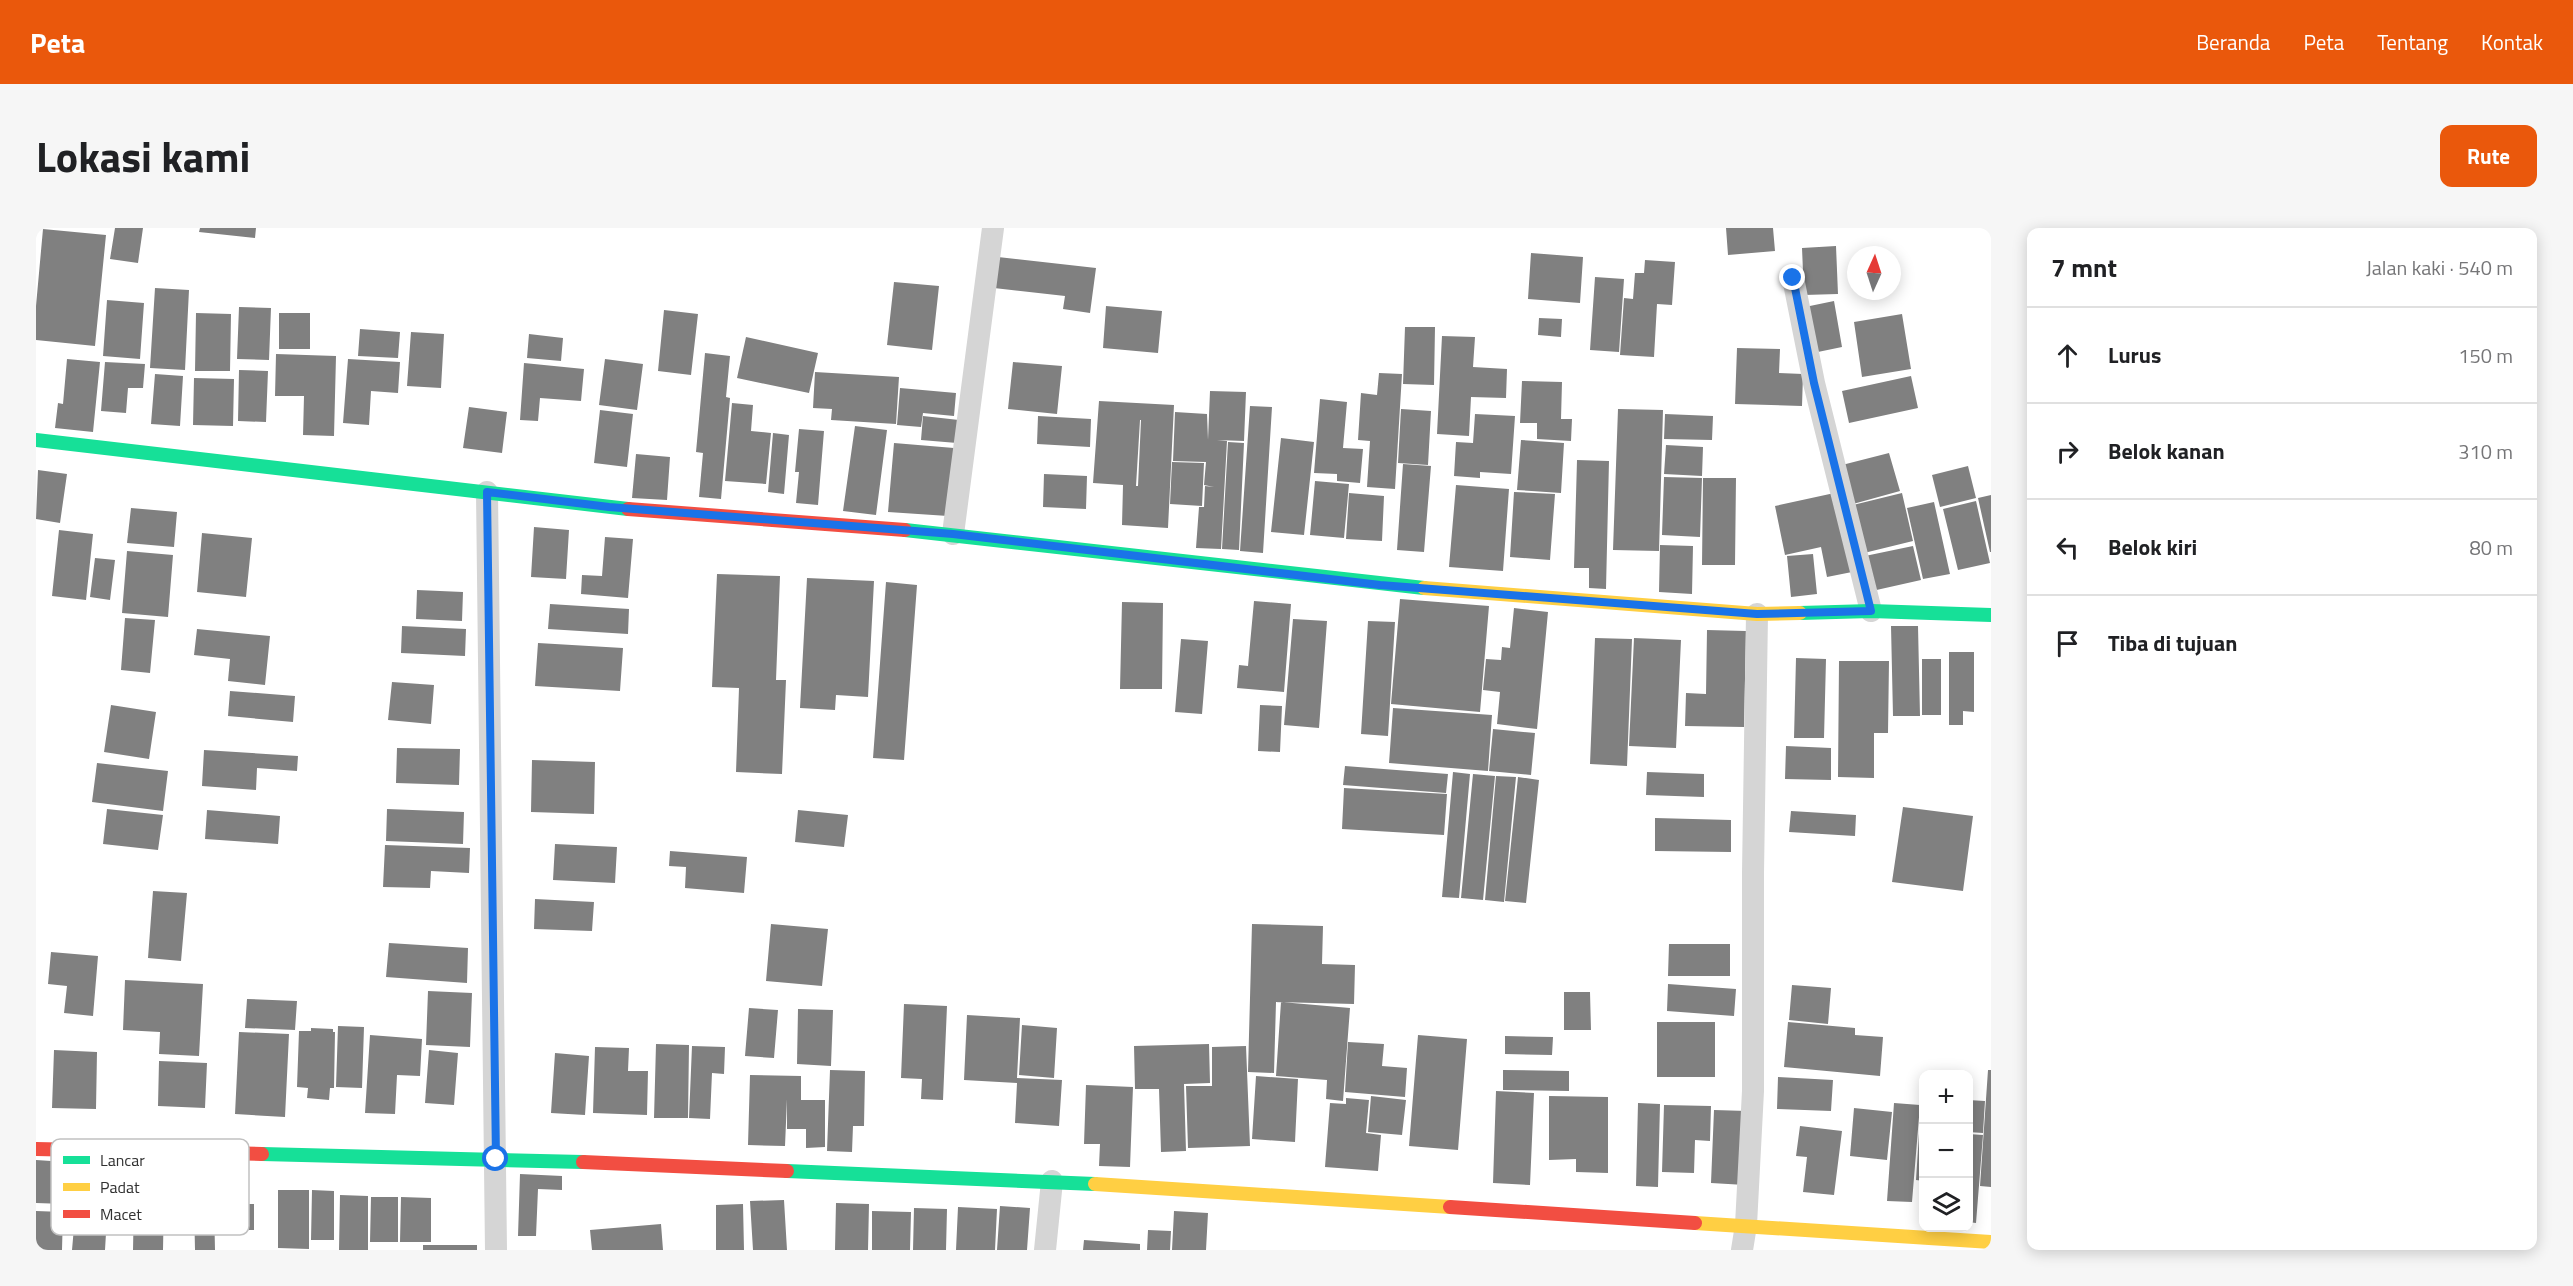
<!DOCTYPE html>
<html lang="id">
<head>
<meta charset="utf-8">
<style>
  body { margin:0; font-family:"Titillium Web",sans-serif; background:#f6f6f6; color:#202124 }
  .controls { position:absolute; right:18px; bottom:18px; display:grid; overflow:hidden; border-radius:12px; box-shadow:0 3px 15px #0003 }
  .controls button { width:54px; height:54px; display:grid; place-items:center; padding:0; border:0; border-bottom:2px solid #e0e0e0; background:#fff; color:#202124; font:30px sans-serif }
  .compass { position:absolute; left:1811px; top:18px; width:54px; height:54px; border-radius:50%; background:#fff; box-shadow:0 3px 15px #0003; rotate:3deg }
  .stop { position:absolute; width:18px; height:18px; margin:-14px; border:4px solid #1a73e8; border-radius:50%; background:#fff }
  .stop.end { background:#1a73e8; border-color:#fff; box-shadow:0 2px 6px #0008 }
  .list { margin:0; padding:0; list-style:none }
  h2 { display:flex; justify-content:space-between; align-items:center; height:78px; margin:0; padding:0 24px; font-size:26px }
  h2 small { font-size:20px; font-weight:400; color:#757577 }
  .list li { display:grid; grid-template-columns:39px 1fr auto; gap:18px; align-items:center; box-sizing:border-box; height:96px; padding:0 24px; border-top:2px solid #e0e0e0 }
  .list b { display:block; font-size:22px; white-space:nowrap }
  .list em { font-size:20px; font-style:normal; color:#757577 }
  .icon { flex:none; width:33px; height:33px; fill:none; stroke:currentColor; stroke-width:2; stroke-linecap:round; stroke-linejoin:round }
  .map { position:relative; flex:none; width:1955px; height:1022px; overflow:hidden; border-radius:12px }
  header { display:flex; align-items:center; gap:36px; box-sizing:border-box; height:84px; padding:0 30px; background:#ea580c; color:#fff }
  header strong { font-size:28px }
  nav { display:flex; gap:33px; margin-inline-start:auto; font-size:21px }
  .intro { display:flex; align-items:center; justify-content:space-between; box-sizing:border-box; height:144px; padding:0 36px }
  h1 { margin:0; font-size:42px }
  .button { padding:15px 27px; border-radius:12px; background:#ea580c; color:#fff; font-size:21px; font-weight:700 }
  main { display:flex; gap:36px; padding:0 36px }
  aside { flex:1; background:#fff; border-radius:12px; box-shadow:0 3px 15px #0003 }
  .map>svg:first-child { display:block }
</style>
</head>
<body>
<header>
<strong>Peta</strong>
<nav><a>Beranda</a><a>Peta</a><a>Tentang</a><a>Kontak</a></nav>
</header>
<div class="intro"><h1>Lokasi kami</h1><a class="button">Rute</a></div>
<main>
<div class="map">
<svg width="1955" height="1022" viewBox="0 0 1955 1022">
  <rect width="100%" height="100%" fill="#fff"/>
  <path fill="#808080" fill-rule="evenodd" d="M79 0H107L102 35 74 31Z
    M164 0H220L219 10 163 4Z
    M1690 0H1737L1739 23 1692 27Z
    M7 1 70 7 59 118 0 112V78Z
    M1800 18 1802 66 1768 67 1766 20Z
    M1495 25 1547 29 1544 75 1492 71Z
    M962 29 1060 40 1054 85 1027 81 1029 68 958 60Z
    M1609 32 1639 34 1636 77 1621 76 1618 129 1584 127 1588 70 1597 71 1599 45H1608Z
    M1559 49 1588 51 1583 124 1554 122Z
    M858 54 903 58 896 122 851 117Z
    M119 60 153 62 149 142 114 140Z
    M71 72 108 75 104 131 67 128Z
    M1798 73 1806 119 1777 125 1769 79Z
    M1070 78 1126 83 1122 125 1067 120Z
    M203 79 235 80 233 132 201 131Z
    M628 82 662 86 655 147 622 143Z
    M160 85 195 86 194 143H159Z
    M243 85H274V121H243Z
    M1866 86 1875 141 1826 149 1818 94Z
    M1503 90 1526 91 1525 109 1502 107Z
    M1369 99H1399L1398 157 1367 156Z
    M324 101 364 104 362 130 322 128Z
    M375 104 408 106 405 160 371 158Z
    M493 106 527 110 525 133 491 130Z
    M1406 108 1439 109 1437 139 1471 141 1470 170 1435 169 1433 208 1401 206Z
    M710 109 782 125 773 165 701 150Z
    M1701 120 1744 121 1743 145 1767 146 1766 178 1699 176Z
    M669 125 694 128 690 169 694 170 685 271 663 269 667 225 660 224Z
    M240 126 300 128 298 208 267 207 268 168H239Z
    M31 131 64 134 57 204 19 200 22 175 27 176Z
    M312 131 364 134 362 165 335 163 333 197 307 195Z
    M569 131 607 136 601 182 563 177Z
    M69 134 109 136 107 160H92L90 185 65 183Z
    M977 134 1026 138 1021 186 972 181Z
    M488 135 548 141 545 173 504 170 502 193 484 192Z
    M203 142 232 143 230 194 202 193Z
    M779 144 863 149 860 196 795 192 796 181 777 180Z
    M1343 145 1366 146 1359 261 1331 259 1334 213 1322 212 1325 165 1341 167Z
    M119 146 147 148 144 198 115 196Z
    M1875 148 1882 180 1813 195 1806 163Z
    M158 150 198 151 197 198 157 197Z
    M1486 153 1526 154 1525 191H1536L1535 213 1501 211V195H1484Z
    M864 160 920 165 918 188 887 185 885 199 861 197Z
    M1174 163 1210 164 1208 213 1181 212 1191 213 1185 321 1160 320 1163 279H1168L1169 258 1178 259 1168 257 1170 234 1137 233 1139 184 1171 186 1172 212Z
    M1284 171 1311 174 1307 220 1327 221 1324 255 1301 253V246L1278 245Z
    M1063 173 1138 177 1132 300 1086 297 1087 257 1057 255ZM1104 192H1105L1102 258H1100Z
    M696 175 717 177 715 203 735 205 730 256 689 253Z
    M1214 178 1236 179 1227 325 1204 323Z
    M433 179 471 184 466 225 427 220Z
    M1365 181 1395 183 1392 237 1362 235Z
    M1582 181 1627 182 1623 323 1577 322Z
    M564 182 597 186 591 239 558 235Z
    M1439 186 1479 188 1475 246 1444 244V250L1418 248 1420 214 1437 215Z
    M1629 186 1677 188 1676 212 1628 211Z
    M887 188 923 192 921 215 885 212Z
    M1002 188 1055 191 1054 219 1001 216Z
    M819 198 851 202 840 287 807 283Z
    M763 201 788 203 782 277 760 275 763 244H759Z
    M737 205 753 207 748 266 732 264Z
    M1245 210 1278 214 1268 307 1235 304Z
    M1485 212 1528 215 1525 265 1481 262Z
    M1192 214 1208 215 1203 322 1186 321Z
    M858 215 918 220 912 288 852 284Z
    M1630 217 1667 219 1666 248 1628 246Z
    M1853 225 1864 263 1817 276 1806 237Z
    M600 226 634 229 631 272 596 270Z
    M1541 232 1573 233 1570 361 1553 360V340H1538Z
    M1136 234 1168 235 1166 278 1134 276Z
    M1367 236 1395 238 1388 324 1361 322Z
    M1932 238 1940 270 1904 279 1896 247Z
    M2 242 31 246 24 295 0 291Z
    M1008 246 1051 248 1050 281 1007 279Z
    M1628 249 1666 250 1664 309 1626 307Z
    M1667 250H1700L1699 337H1666Z
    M1279 253 1313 256 1308 310 1274 307Z
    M1420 257 1473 261 1467 343 1413 339Z
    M1478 264 1519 266 1514 332 1474 329Z
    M1803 264 1821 343 1791 349 1785 319 1749 327 1739 278Z
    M1313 265 1348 268 1346 313 1310 311Z
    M1866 265 1877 313 1828 325 1817 277Z
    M1955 267V324H1954L1942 270Z
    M1940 273 1954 335 1922 342 1907 281Z
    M1898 274 1914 346 1887 351 1871 280Z
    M95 280 141 284 138 319 91 315Z
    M498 299 533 302 530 351 495 349Z
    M23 302 57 306 50 372 16 368Z
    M166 305 216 310 210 369 161 364Z
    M569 309 597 311 592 370 545 366 546 347 566 348Z
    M1624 317 1657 318 1656 366 1623 364Z
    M1877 318 1885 352 1836 363 1829 328Z
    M91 323 137 327 132 389 86 385Z
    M1777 326 1781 366 1755 369 1751 328Z
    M59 330 79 332 74 372 54 369Z
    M681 346 744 348 740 452H750L746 546 700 544 703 460 676 459Z
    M771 350 838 353 832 469 800 467 799 482 764 480Z
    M850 354 881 357 868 532 837 530Z
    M381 362 427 364 426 393 380 391Z
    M1364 371 1453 378 1444 484 1355 476Z
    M1218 373 1255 376 1248 464 1201 460 1203 437 1212 438Z
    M1086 374 1127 375 1126 461H1084Z
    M514 376 593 381 592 406 512 401Z
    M1478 380 1512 384 1501 501 1461 496 1464 464 1447 462 1450 431 1465 432 1466 419 1474 420Z
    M89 390 119 392 114 445 85 442Z
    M1257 391 1291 393 1283 500 1248 497Z
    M1332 393 1359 394 1352 508 1325 506Z
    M366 398 430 401 429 428 365 425Z
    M1855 398H1882L1884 488H1857Z
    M161 401 234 408 229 457 192 453 194 431 158 427Z
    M1671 402 1710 403 1708 499 1649 498 1650 465 1670 466Z
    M1559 410 1596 411 1591 538 1554 536Z
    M1598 410 1645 412 1640 520 1593 518Z
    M1145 411 1172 413 1166 486 1139 484Z
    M502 415 587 420 584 463 499 458Z
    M1913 424H1938V484L1927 483V497H1913Z
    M1760 430 1790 431 1788 510H1758Z
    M1886 431H1905V487H1886Z
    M1803 433H1853L1852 505H1838V550L1802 549Z
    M356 454 398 457 395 496 352 492Z
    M194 463 259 468 257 494 192 488Z
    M75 477 120 484 113 531 68 524Z
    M1224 477 1246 478 1244 524 1222 523Z
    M1357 480 1456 487 1452 543 1353 535Z
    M1457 501 1499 505 1495 547 1453 543Z
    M1750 518 1795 520V552L1749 551Z
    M361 520 424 521 423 557 360 555Z
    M168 522 262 528 261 543 221 540 220 562 166 558Z
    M496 532 559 534 558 586 495 584Z
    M61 535 132 543 127 583 56 574Z
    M1309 538 1412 546 1410 565 1307 557Z
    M1417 544 1434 546 1423 670 1406 669Z
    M1611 544 1668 546V569L1610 567Z
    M1437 546 1459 548 1447 672 1425 670Z
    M1460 548 1480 549 1468 674 1449 672Z
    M1482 549 1503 552 1490 675 1469 673Z
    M1308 560 1411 566 1408 607 1306 601Z
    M1867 579 1937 588 1927 663 1856 654Z
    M71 581 127 587 122 622 67 616Z
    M351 581 428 584 427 616 350 613Z
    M171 582 244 588 242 616 169 611Z
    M762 582 812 587 808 619 759 614Z
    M1755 583 1820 587 1819 608 1753 604Z
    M1619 590 1695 592V624L1619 623Z
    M519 616 581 619 579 655 517 652Z
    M349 617 434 620 433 645 395 643 394 660 347 659Z
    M634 623 711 629 708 665 649 660 650 639 633 638Z
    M117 663 151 665 145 733 112 730Z
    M499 671 558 674 556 703 498 701Z
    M735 696 792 701 786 758 730 753Z
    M1216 696 1287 698 1286 736 1319 737 1318 776 1240 774 1238 845 1212 844Z
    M353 715 432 720 431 755 350 749Z
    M1633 716H1694V748H1632Z
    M15 724 62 728 57 788 28 785 31 758 12 756Z
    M89 752 167 756 163 828 123 826 124 804 87 802Z
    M1632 756 1700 761 1698 788 1631 783Z
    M1756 757 1795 760 1792 796 1753 792Z
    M392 763 436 765 434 819 390 817Z
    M1528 764H1554L1555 802H1528Z
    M211 771 261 773 259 802 209 800Z
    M1245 774 1314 780 1307 873 1290 871 1291 852 1240 848Z
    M868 776 911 778 907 872 885 871 886 851 865 850Z
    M713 780 742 782 738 830 709 828Z
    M762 781 797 782 795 838 761 836Z
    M931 787 984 790 981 850 1026 852 1023 898 979 895 981 855 928 852Z
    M1621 794H1679V849H1621Z
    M1752 794 1819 800V807L1847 809 1844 848 1748 839Z
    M986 797 1021 800 1018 850 983 847Z
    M302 798 328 799 326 860 300 859Z
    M275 800 297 801V804H299L298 860H294L293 872 271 870 272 860 261 859 263 803H275Z
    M203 804 253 806 249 889 199 886Z
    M334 807 386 811 384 848 361 847 359 886 329 885Z
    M1382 807 1431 811 1422 922 1373 918Z
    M1469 808 1517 809 1516 827 1469 826Z
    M1312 814 1348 816 1346 838 1371 840 1369 869 1309 864Z
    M620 816 653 817 652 890H618Z
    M1173 816 1174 855 1148 856 1150 923 1125 924 1123 861H1099L1098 818Z
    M656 818 689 819 688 846 676 845 674 891 653 890Z
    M1210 818 1214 918 1152 920 1150 858H1176V819Z
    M559 819 593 820 592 843H612L611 887 557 885Z
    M18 822 61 824 60 881 16 880Z
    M393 822 422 825 418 877 389 875Z
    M519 825 553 828 549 887 515 885Z
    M123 833 171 835 169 880 122 878Z
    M794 842 829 843 828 898H817L816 924 791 923Z
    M1467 842 1533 843V863L1467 862Z
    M1952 842H1955V959L1944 958Z
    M714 847 765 848V872H789V919L770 920V901H751V871L749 918 712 917Z
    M1220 848 1262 851 1259 914 1216 911Z
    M1742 849 1797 852 1795 883 1741 881Z
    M1050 857 1097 859 1094 939 1063 938 1064 916H1048Z
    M1460 863 1498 865 1494 957 1457 955Z
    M1335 868 1370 872 1366 907 1332 904Z
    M1513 868 1572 869V945L1540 944V931L1513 932Z
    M1310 870 1333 872 1330 905 1345 907 1342 943 1289 939 1294 875 1310 876Z
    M1932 872 1949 873 1947 905 1932 904Z
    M1602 875 1624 876 1622 959 1600 958Z
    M1858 875 1884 877 1876 974 1851 973Z
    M1628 877 1675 878 1674 913 1659 912 1658 945 1626 944Z
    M1818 880 1856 884 1851 932 1814 928Z
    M1678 882 1711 883 1709 957 1675 955Z
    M1884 890H1888V953L1880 952Z
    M1764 898 1806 903 1798 967 1767 964 1771 929 1760 928Z
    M1932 906 1947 907 1940 995 1932 994Z
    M0 932 30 934 29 976 0 975Z
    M484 946 526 948V962L502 961 500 1008H482Z
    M42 953 73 955 69 1022H36Z
    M242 962H273V1021L242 1020Z
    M276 962 298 963V1012H275Z
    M304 967 332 968V1022H303Z
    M98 969H128L127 1022H97Z
    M335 969H362V1014H334Z
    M365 969 395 970V1014H364Z
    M748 972 751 1022H717L714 973Z
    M178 975 179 1022H159L158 976Z
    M800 975 833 976 832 1022H799Z
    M181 976H218V1002H181Z
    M707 976 708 1022H680V977Z
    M964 978 994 980 991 1022H961Z
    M922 979 961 981 959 1022H920Z
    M878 980 911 981 910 1022H877Z
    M0 983 27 984 26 1022H0Z
    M836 983 875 984 874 1022H836Z
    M1138 983 1172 985 1170 1022H1136Z
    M625 996 627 1022H556L554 1002Z
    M1112 1002 1135 1003 1134 1022H1111Z
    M1048 1012 1104 1016V1022H1047Z
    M387 1017H441V1022H387Z"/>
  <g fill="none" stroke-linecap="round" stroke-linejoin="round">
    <path stroke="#d5d5d5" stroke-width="22" d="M1757 50 1778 155 1835 383
      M451 264 460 1022
      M917 306 957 0
      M1009 1022 1016 953
      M1706 1022 1710 997 1717 863V645L1721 386"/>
    <path stroke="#16e098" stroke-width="14" d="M0 212 592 281
      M869 302 1388 360
      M1764 385 1835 383 1955 387
      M226 926 547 934
      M751 943 1059 956"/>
    <path stroke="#ffcf43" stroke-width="14" d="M1388 360 1721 386 1764 385
      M1059 956 1414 979
      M1659 995 1955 1014"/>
    <path stroke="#f24e42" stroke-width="14" d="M592 281 869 302
      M0 921 226 926
      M547 934 751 943
      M1414 979 1659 995"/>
  </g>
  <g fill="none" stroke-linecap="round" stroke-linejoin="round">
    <path stroke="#1a73e8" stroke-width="8" d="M460 931 451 264 573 279 917 306 1344 357 1721 386 1835 383 1778 155 1757 50"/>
  </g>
  <rect x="15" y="911" width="198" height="96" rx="9" fill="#fff" stroke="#c1c1c1" stroke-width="1.5"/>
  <rect x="27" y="928" width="27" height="8" fill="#16e098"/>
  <rect x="27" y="955" width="27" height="8" fill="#ffcf43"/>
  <rect x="27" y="982" width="27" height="8" fill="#f24e42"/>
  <g font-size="16" fill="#313131">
    <text x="64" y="938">Lancar</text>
    <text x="64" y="965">Padat</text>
    <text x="64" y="992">Macet</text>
  </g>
</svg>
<div class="controls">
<button>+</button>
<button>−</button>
<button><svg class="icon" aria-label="layers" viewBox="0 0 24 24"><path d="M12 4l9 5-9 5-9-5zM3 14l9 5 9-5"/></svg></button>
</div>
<svg class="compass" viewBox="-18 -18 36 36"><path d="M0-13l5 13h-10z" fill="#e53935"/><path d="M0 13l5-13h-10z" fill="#757577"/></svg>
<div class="stop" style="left:460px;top:931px"></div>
<div class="stop end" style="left:1757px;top:50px"></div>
</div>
<aside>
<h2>7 mnt<small>Jalan kaki · 540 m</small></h2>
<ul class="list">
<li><svg class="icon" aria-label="ahead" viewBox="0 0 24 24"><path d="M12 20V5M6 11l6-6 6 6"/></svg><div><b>Lurus</b></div><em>150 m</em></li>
<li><svg class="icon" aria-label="right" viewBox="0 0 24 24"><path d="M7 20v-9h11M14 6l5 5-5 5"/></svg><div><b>Belok kanan</b></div><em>310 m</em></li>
<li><svg class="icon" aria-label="left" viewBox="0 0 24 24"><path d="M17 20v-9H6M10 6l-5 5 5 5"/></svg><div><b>Belok kiri</b></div><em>80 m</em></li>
<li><svg class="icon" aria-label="arrive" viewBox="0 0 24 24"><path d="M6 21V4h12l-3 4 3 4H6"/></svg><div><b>Tiba di tujuan</b></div></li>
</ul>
</aside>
</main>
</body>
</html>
